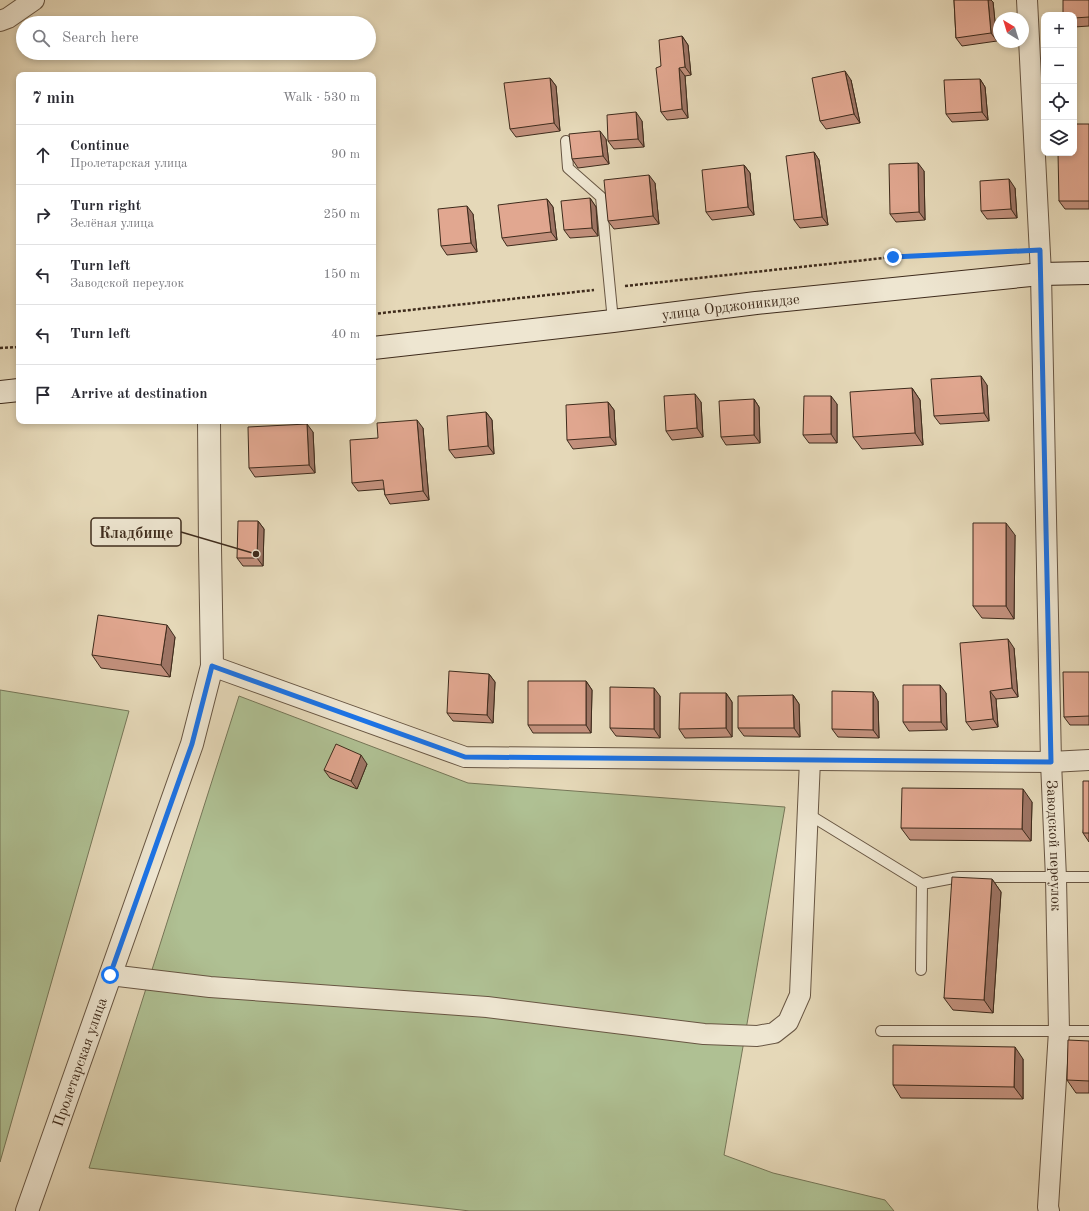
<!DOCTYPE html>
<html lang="en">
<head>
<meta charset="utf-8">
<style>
  body { margin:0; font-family:"Old Standard TT",serif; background:#f7f7f7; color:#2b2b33 }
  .controls { position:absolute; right:12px; top:12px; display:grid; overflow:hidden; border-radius:8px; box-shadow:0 2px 6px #0003 }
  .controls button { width:36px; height:36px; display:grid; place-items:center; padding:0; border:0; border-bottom:1px solid #e1e1e2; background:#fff; color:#2b2b33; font:20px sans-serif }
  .compass { position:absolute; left:993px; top:12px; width:36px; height:36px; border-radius:50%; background:#fff; box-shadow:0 2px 6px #0003; rotate:322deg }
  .stop { position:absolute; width:12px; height:12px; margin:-9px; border:3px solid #1a73e8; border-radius:50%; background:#fff }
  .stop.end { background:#1a73e8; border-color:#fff; box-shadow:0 1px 4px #0008 }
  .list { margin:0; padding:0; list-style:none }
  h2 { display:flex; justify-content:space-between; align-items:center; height:52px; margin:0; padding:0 16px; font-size:17px }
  h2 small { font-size:13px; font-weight:400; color:#7c7c81 }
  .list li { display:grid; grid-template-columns:26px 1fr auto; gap:12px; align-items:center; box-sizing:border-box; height:60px; padding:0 16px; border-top:1px solid #e1e1e2 }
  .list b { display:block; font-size:15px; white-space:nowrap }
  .list p { margin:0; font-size:13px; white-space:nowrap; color:#7c7c81 }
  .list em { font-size:13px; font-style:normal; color:#7c7c81 }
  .icon { flex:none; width:22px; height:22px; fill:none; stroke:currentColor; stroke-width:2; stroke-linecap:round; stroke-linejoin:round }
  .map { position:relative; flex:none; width:1089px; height:1211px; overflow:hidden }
  .search { position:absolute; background:#fff; box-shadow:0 2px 6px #0003; left:16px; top:16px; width:360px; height:44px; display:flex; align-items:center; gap:10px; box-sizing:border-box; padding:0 14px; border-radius:22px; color:#7c7c81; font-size:15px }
  .panel { position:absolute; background:#fff; box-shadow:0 2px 6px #0003; left:16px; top:72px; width:360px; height:352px; border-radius:8px }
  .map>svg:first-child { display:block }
</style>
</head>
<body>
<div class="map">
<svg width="1089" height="1211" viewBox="0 0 1089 1211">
  <rect width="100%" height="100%" fill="#e5d8b8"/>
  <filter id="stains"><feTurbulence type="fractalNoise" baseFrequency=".005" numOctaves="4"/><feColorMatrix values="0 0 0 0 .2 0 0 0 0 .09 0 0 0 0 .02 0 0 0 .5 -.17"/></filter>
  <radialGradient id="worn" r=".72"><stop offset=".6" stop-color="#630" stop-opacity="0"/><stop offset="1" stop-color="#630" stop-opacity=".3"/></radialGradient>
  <path fill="#afc093" stroke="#767658" d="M0 690 129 711 0 1162Z
    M239 696 468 783 785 807 724 1155 773 1173 885 1200 894 1211H470L89 1168Z"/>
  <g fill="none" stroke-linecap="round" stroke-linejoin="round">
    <defs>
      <path id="service" d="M566 141 568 168 601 197 613 321
        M808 814 922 884
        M921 970 922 884 959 877H1089
        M881 1031H1089"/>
      <g id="minor">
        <path id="s1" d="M1027 0 1041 274 1051 762 1056 878 1059 1031 1048 1207 1049 1211"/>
        <path d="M0 21 8 18 34 0"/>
        <path d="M212 666 465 757 1051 762 1089 760"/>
        <path d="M110 975 210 987 487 1007 704 1034 757 1036 774 1033 788 1022 800 995 810 760"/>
      </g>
      <g id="tertiary">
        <path id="s2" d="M27 1211 192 744 212 666 210 548 209 421"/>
      </g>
      <g id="secondary">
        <path id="s3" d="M373 348 613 321 756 303 1041 274 1089 273"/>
        <path d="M0 392 19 390"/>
      </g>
    </defs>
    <use href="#service" stroke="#685643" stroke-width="12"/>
    <use href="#minor" stroke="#685643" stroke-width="22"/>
    <use href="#tertiary" stroke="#685643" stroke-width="24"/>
    <use href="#secondary" stroke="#3e2b1c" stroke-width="24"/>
    <path stroke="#3e2b1c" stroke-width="2.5" stroke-dasharray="3 2" stroke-linecap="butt" d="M625 286 893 257 1019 251
      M373 314 594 290
      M0 348 19 347"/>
    <use href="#service" stroke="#eee6d1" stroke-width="10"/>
    <use href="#minor" stroke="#eee6d1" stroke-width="20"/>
    <use href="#tertiary" stroke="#eee6d1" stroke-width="22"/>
    <use href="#secondary" stroke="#eee6d1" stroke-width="22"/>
  </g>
  <path fill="#c2907c" stroke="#3e2b1c" d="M954 0H991L993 2 997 41 962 46 956 38Z
    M1089 0V26L1074 27V15Z
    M682 36 688 45 691 75 685 76 688 118 667 120 661 112V66Z
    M550 78 556 86 560 131 516 137 510 129Z
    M980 79 985 87 988 120 952 122 946 114Z
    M851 80 860 123 826 129 820 121Z
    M642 121 644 147 614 149 608 141Z
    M1089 124V209H1065L1059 201Z
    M606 139 609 164 578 168 572 159Z
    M814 152 819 160 828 225 800 228 794 220Z
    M744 165 750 173 754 215 712 220 706 212Z
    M924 171 925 220 896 222 890 214Z
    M655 183 659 224 614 229 608 221Z
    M1015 188 1017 218 987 219 981 211Z
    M590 198 596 207 598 236 570 238 564 230Z
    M547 199 553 207 557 240 507 246 502 238Z
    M473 214 477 252 447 255 441 246Z
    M987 385 989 421 940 424 934 416Z
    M912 388 920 400 923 445 862 449 853 437Z
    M754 399 759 407 760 443 726 445 721 437Z
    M608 402 614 410 616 445 573 449 567 440Z
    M701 402 703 437 672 440 666 431Z
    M837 404V443H809L803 435Z
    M486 412 492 420 494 454 455 458 449 450Z
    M423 428 429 500 390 504 385 495 384 489 358 491 352 483 378 438Z
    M313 432 315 473 255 477 249 468Z
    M258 521 264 529 263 566H243L237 558Z
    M1015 535 1014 619 982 618 973 606Z
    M175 637 170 677 101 668 92 655Z
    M1014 648 1018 697 996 699 998 727 972 730 966 722Z
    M1089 672V725H1070L1064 717Z
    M489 674 495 682 493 723 453 721 447 713Z
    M586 681 592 690 591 733H533L528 725Z
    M726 693 732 702V737L685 738 679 729Z
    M946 693 947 730 909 731 903 722Z
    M793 695 799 704 800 737 744 736 738 728Z
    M660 696V738L616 736 610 728Z
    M878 701 879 738 838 737 832 729Z
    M367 764 357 789 330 778 324 770Z
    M1089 781V842L1083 833Z
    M1032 802 1031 841 910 840 901 828Z
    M992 879 1001 892 993 1013 953 1010 944 998Z
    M1089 1041V1093H1076L1067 1080Z
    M1023 1059V1099L901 1098 893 1085Z"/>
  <path fill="#9e7565" stroke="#3e2b1c" d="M988 0H991L993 2 997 41 991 33Z
    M682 36 688 45 691 75 685 67Z
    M679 68 685 76 688 118 682 109Z
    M845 71 851 80 860 123 854 114Z
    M550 78 556 86 560 131 554 123Z
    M980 79 985 87 988 120 982 112Z
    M636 112 642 121 644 147 638 139Z
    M600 131 606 139 609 164 603 156Z
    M814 152 819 160 828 225 822 217Z
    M918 163 924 171 925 220 919 212Z
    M744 165 750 173 754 215 748 207Z
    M649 175 655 183 659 224 653 216Z
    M1009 179 1015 188 1017 218 1011 209Z
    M590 198 596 207 598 236 592 228Z
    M547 199 553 207 557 240 551 232Z
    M467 206 473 214 477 252 471 243Z
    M981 376 987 385 989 421 984 413Z
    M912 388 920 400 923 445 915 433Z
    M695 394 701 402 703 437 697 428Z
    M831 396 837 404V443L831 434Z
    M754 399 759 407 760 443 754 435Z
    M608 402 614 410 616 445 610 437Z
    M486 412 492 420 494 454 488 446Z
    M417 420 423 428 429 500 423 491Z
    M307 424 313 432 315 473 309 465Z
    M258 521 264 529 263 566 257 558Z
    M1006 523 1015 535 1014 619 1006 606Z
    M167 625 175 637 170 677 161 665Z
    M1008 639 1014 648 1018 697 1012 688Z
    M489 674 495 682 493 723 487 715Z
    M586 681 592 690 591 733 586 725Z
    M940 685 946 693 947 730 941 722Z
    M654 688 660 696V738L654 729Z
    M990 691 996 699 998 727 993 719Z
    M873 692 878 701 879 738 873 730Z
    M726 693 732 702V737L726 728Z
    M793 695 799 704 800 737 794 728Z
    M361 755 367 764 357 789 351 781Z
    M1023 789 1032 802 1031 841 1022 829Z
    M992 879 1001 892 993 1013 984 1000Z
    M1015 1047 1023 1059V1099L1014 1087Z"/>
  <path fill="#e1a790" stroke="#3e2b1c" d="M954 0H988L991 33 956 38Z
    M1063 0H1089V17L1074 18V15H1063Z
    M682 36 685 67 679 68 682 109 661 112 656 68 661 66 659 40Z
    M845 71 854 114 820 121 812 78Z
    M550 78 554 123 510 129 504 83Z
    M980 79 982 112 946 114 944 80Z
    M636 112 638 139 608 141 607 115Z
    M1074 124H1089V201H1059L1058 153H1074Z
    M600 131 603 156 572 159 569 134Z
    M814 152 822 217 794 220 786 156Z
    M918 163 919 212 890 214 889 164Z
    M744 165 748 207 706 212 702 170Z
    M649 175 653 216 608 221 604 180Z
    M1009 179 1011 209 981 211 980 181Z
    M590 198 592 228 564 230 561 201Z
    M547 199 551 232 502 238 498 205Z
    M467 206 471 243 441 246 438 209Z
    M981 376 984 413 934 416 931 379Z
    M912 388 915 433 853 437 850 392Z
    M695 394 697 428 666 431 664 396Z
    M804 396H831V434L803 435Z
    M754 399V435L721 437 719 401Z
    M608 402 610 437 567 440 566 405Z
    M486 412 488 446 449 450 447 416Z
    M417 420 423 491 385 495 383 480 352 483 350 440 378 438 377 423Z
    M307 424 309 465 249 468 248 427Z
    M238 521H258L257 558H237Z
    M973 523H1006V606H973Z
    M98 615 167 625 161 665 92 655Z
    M1008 639 1012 688 990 691 993 719 966 722 960 643Z
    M449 671 489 674 487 715 447 713Z
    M1063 672H1089V716L1064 717Z
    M528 681H586V725H528Z
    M903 685H940L941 722H903Z
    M610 687 654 688V729L610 728Z
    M832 691 873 692V730L832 729Z
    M680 693H726V728L679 729Z
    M793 695 794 728H738V696Z
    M336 744 361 755 351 781 324 770Z
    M1083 781H1089V833H1083Z
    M902 788 1023 789 1022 829 901 828Z
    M952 877 992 879 984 1000 944 998Z
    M1068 1040 1089 1041V1081L1067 1080Z
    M893 1045 1015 1047 1014 1087 893 1085Z"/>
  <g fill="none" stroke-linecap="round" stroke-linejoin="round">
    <path stroke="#1a73e8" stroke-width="5" d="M110 975 192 744 212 666 465 757 1051 762 1040 250 893 257"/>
  </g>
  <g text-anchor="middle" stroke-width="3" stroke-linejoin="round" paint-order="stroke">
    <g font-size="15" fill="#3e2b1c" stroke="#eee6d1">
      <text dy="5" stroke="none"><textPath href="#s3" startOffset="360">улица Орджоникидзе</textPath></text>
      <text dy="5" stroke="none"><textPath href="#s1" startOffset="846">Заводской переулок</textPath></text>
      <text dy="5" stroke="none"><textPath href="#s2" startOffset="158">Пролетарская улица</textPath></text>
    </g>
  </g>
  <path fill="none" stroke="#3e2b1c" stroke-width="1.5" d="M256 554L181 532"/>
  <circle fill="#3e2b1c" stroke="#eee6d1" stroke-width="1.5" cx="256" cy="554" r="4"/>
  <rect fill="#eee6d1" stroke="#3e2b1c" stroke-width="1.5" x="91" y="518" width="90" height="28" rx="4"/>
  <g font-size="16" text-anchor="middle" font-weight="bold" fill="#3e2b1c">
    <text x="136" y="538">Кладбище</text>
  </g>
  <rect width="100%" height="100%" filter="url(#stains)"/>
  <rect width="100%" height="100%" fill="url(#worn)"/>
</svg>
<div class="controls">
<button>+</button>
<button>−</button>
<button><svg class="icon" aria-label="locate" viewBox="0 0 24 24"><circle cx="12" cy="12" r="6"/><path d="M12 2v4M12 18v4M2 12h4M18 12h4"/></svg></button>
<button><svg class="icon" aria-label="layers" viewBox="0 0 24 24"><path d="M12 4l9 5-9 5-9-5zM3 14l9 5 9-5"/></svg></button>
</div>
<svg class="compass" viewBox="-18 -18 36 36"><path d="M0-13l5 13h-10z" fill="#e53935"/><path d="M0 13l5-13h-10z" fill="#7c7c81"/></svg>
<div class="stop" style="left:110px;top:975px"></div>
<div class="stop end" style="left:893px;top:257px"></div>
<div class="search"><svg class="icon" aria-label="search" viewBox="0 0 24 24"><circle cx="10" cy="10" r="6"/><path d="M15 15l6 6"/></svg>Search here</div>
<section class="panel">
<h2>7 min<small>Walk · 530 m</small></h2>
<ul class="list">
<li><svg class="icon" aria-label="ahead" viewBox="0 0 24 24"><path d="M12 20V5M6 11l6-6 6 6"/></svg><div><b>Continue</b><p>Пролетарская улица</p></div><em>90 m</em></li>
<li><svg class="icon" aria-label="right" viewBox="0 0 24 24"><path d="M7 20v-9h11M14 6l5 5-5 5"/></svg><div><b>Turn right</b><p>Зелёная улица</p></div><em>250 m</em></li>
<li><svg class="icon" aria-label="left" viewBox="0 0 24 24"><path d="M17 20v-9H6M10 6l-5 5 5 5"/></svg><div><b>Turn left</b><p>Заводской переулок</p></div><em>150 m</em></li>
<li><svg class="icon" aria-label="left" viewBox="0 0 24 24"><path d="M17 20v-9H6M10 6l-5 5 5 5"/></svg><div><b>Turn left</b></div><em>40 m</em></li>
<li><svg class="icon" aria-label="arrive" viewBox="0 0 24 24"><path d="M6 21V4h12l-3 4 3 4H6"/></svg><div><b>Arrive at destination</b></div></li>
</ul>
</section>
</div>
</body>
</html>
